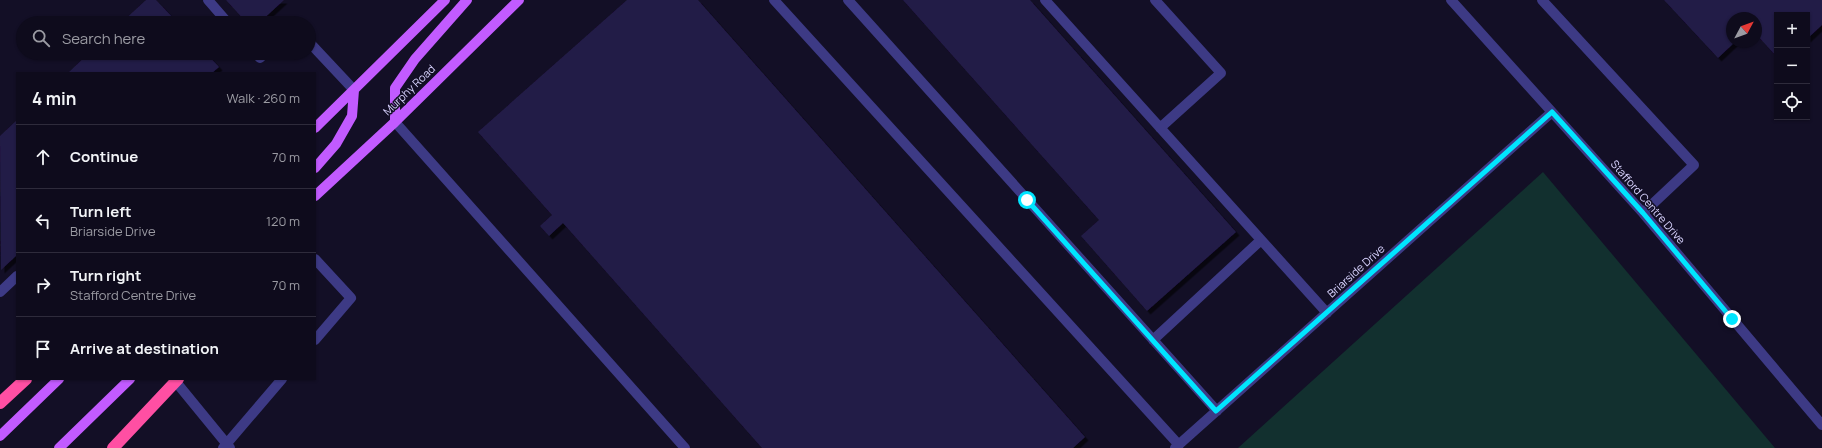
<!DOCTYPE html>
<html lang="en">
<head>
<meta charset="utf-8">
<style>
  body { margin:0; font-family:Manrope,sans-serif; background:#1c1929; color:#f1f3f6 }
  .controls { position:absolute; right:12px; top:12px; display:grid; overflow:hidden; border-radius:0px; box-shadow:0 1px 3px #0004 }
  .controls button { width:36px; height:36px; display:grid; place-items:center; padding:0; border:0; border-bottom:1px solid #2e2b3b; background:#0e0b1c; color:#f1f3f6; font:20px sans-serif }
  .compass { position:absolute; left:1726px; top:12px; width:36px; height:36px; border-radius:50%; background:#0e0b1c; box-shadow:0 1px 3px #0004; rotate:49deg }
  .stop { position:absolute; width:12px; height:12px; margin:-9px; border:3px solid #00e5ff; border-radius:50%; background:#fff }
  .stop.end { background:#00e5ff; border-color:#fff; box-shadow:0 1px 4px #0008 }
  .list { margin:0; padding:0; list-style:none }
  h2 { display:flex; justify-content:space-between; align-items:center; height:52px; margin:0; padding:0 16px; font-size:17px }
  h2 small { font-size:13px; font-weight:400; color:#9b9ba3 }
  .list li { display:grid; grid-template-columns:26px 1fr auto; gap:12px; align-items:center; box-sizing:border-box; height:64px; padding:0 16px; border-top:1px solid #2e2b3b }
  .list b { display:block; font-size:15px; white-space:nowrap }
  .list p { margin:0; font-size:13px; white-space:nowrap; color:#9b9ba3 }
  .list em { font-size:13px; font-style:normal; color:#9b9ba3 }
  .icon { flex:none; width:22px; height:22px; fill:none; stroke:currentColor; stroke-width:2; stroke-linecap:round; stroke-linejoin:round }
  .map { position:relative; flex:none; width:1822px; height:448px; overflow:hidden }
  .search { position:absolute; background:#0e0b1c; box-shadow:0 1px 3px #0004; left:16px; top:16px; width:300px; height:44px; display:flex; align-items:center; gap:10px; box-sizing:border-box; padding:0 14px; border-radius:22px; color:#9b9ba3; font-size:15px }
  .panel { position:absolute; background:#0e0b1c; box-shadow:0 1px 3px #0004; left:16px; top:72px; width:300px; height:308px; border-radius:0px }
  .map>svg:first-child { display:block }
</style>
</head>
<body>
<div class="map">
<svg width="1822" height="448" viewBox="0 0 1822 448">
  <defs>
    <filter id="shadow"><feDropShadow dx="3.5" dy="3.5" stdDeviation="0" flood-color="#0009"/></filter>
  </defs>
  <rect width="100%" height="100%" fill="#130f26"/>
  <path fill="#12302f" d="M1543 172 1775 448H1238Z"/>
  <path fill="#241b47" filter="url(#shadow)" d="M146 0H156L178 23H121Z
    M226 0H284L259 23H247Z
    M627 0H698L1085 437 1073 448H762L563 223 549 236 540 226 552 215 478 132Z
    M903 0H1030L1236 232 1147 311 1081 236 1099 220Z
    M1664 0H1822V25L1807 39V15H1777V57L1756 34V18H1732V42H1735L1718 58Z
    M89 53H206L219 67 212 73H68Z
    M17 120V255L1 270 0 136Z"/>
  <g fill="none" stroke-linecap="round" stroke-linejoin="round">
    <path stroke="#3d3a85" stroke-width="10" d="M208 0 228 23
      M774 0 1179 445
      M848 0 1217 411
      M1045 0 1327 313
      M1155 0 1221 73 1160 128
      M1451 0 1643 213 1822 425
      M1542 0 1694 165 1643 213
      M309 42 354 90
      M255 53 260 58 265 53
      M395 122 685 448
      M315 259 351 298 315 340
      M0 292 17 276
      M1153 340 1261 240
      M176 382 230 448
      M223 448 282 379
      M1175 448 1552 112"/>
    <path stroke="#c25bff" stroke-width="10" d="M395 122V88L415 59 467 0
      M315 128 445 0
      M315 168 336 144 352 116 354 90
      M315 196 395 122 519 0
      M0 436 59 379
      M59 448 130 379"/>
    <path stroke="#ff4fa3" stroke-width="12" d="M0 403 26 379
      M113 448 178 379"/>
  </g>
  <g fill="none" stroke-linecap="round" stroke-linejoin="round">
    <path stroke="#00e5ff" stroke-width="5" d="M1027 200 1216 411 1552 112 1643 213 1732 319"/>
  </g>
  <g text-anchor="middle" stroke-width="3" stroke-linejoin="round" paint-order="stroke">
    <g font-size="11" fill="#d9d4ff" stroke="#130f26">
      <text transform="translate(409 90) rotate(-44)" y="4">Murphy Road</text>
      <text transform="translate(1648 202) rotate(49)" y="4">Stafford Centre Drive</text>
      <text transform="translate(1356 271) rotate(-42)" y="4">Briarside Drive</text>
    </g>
  </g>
</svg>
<div class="controls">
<button>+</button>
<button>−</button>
<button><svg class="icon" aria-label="locate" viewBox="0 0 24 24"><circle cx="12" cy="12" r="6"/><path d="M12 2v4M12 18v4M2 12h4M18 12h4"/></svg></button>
</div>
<svg class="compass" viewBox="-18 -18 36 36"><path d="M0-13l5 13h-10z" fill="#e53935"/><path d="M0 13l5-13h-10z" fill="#9b9ba3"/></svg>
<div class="stop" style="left:1027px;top:200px"></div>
<div class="stop end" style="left:1732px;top:319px"></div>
<div class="search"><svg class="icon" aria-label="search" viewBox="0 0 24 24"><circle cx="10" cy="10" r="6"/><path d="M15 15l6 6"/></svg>Search here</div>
<section class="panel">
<h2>4 min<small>Walk · 260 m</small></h2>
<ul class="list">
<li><svg class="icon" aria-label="ahead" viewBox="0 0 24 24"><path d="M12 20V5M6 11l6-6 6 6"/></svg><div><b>Continue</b></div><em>70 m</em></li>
<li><svg class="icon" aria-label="left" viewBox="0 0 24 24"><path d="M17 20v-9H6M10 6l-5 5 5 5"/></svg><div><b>Turn left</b><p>Briarside Drive</p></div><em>120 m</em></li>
<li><svg class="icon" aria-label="right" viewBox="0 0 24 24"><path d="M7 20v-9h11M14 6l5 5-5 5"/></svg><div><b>Turn right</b><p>Stafford Centre Drive</p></div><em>70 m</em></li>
<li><svg class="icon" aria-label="arrive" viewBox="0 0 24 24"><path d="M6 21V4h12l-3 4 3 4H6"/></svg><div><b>Arrive at destination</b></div></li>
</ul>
</section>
</div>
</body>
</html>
